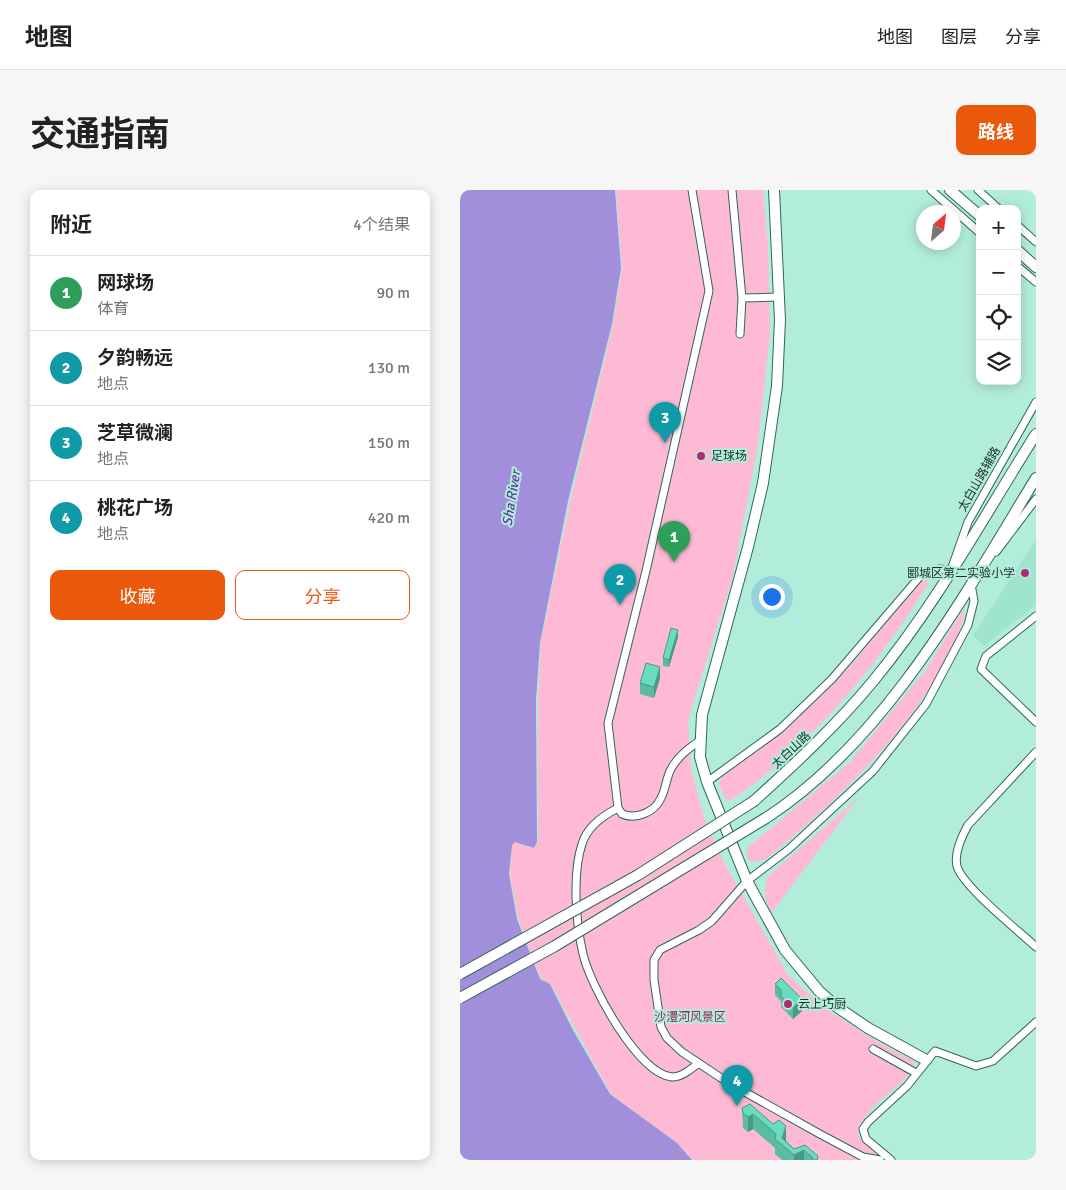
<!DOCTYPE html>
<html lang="zh">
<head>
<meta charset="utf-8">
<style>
  body { margin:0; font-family:Signika,"Noto Sans SC",sans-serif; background:#f6f6f6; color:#222 }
  .controls { position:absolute; right:15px; top:15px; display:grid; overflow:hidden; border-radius:10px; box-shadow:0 2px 12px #0003 }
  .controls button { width:45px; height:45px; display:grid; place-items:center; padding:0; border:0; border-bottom:1px solid #e0e0e0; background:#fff; color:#222; font:25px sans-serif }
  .compass { position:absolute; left:456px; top:15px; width:45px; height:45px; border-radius:50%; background:#fff; box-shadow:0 2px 12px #0003; rotate:28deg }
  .you { position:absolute; left:311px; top:406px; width:18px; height:18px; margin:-12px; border:4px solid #fff; border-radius:50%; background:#1a73e8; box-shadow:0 0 0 8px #1a73e833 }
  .badge { display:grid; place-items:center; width:32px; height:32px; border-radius:50%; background:#ea580c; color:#fff; font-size:16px; font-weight:700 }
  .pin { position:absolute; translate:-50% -41px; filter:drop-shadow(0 1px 2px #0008) }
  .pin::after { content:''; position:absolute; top:26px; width:18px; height:15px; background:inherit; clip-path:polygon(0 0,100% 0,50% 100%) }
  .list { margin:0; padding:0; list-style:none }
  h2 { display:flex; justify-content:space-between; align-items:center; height:65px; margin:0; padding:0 20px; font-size:21px }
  h2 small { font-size:16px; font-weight:400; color:#767676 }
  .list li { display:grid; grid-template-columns:32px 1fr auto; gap:15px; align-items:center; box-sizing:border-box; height:75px; padding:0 20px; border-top:1px solid #e0e0e0 }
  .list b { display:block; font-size:19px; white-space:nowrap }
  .list p { margin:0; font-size:16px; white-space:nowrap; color:#767676 }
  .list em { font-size:16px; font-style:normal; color:#767676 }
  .actions { display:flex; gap:10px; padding:15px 20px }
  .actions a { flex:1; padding:11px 0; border:1px solid #ea580c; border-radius:10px; text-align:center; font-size:18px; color:#ea580c }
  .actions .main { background:#ea580c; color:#fff }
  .icon { flex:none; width:28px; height:28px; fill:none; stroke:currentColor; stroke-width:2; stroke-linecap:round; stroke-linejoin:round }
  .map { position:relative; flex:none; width:576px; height:970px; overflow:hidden; border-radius:10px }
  header { display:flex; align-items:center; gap:30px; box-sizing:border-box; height:70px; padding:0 25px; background:#fff; border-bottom:1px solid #e0e0e0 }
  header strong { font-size:24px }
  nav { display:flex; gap:28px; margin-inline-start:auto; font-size:18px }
  .intro { display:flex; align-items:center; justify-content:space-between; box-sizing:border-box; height:120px; padding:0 30px }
  h1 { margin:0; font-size:35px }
  .button { padding:12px 22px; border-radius:10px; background:#ea580c; color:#fff; font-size:18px; font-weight:700 }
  main { display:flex; gap:30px; padding:0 30px }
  aside { flex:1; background:#fff; border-radius:10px; box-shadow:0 2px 12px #0003 }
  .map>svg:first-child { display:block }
</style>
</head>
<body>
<header>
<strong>地图</strong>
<nav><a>地图</a><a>图层</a><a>分享</a></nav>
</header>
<div class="intro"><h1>交通指南</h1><a class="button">路线</a></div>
<main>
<aside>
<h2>附近<small>4个结果</small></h2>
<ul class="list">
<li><span class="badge" style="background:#2e9e5b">1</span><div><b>网球场</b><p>体育</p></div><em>90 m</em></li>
<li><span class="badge" style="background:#0f9aa8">2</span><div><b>夕韵畅远</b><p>地点</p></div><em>130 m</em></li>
<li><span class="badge" style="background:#0f9aa8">3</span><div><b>芝草微澜</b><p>地点</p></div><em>150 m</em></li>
<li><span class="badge" style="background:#0f9aa8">4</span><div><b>桃花广场</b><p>地点</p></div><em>420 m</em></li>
</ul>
<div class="actions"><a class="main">收藏</a><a>分享</a></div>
</aside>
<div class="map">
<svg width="576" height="970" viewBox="0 0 576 970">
  <rect width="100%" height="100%" fill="#b2eddb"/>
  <path fill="#9fe4cf" d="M576 350V415L524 456 513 445Z"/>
  <path fill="#febad4" d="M156 0H303L308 57 310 144 298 255 273 386 228 530 231 579 245 630 265 674 328 785 365 818 411 848 455 872 446 888 413 917 398 937 399 949 426 970H233L217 953 151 904 91 794 81 789 58 728 50 684 52 655 55 652 74 659 78 652V509L81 451 110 312 153 135 162 78Z
    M467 389 468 394 464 400C412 483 351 555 270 611L264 607 259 593 263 586 326 539 363 504 396 469 459 393Z
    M503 420 505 423C478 517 384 604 310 666L304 670 291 672 287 668V658L389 573 465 481Z
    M399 607 312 722C304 709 303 700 308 686Z"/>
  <path fill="#a18fdc" d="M0 0H155L161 78 152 134 108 311 80 453 76 510 77 652 74 658 55 652 52 655 49 684 57 729 80 789 90 794 113 840 150 904 217 953 232 970H0Z"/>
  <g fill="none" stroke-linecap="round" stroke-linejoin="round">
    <defs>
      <path id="street" d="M232 0 249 101 186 381 148 533 158 618 162 624C176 630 195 622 201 608 206 599 206 588 211 579 218 566 229 558 241 550
        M272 0 282 108 280 144
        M471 0 520 43
        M518 0 539 19
        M557 35 576 52
        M557 76 576 92
        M282 108 319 107
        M536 362 576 309
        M576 426 526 466 521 479 576 532
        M576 562 508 635C502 646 494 664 497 676 502 696 559 741 576 757
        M247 592 320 539 372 489 462 384 479 379 491 380 508 332 576 212
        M158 618C142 626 127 637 122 654 112 684 116 734 123 764 130 795 178 884 212 887 222 887 231 879 239 873
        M413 859 456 883
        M420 970 403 967 358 943 267 892 222 862 207 848 201 837 194 790V770L200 760 239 740 252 731 287 691 329 659 413 581 466 514 508 435 514 411 511 394
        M431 970 406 949 403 939 408 932 447 896 475 861 516 876 533 871 576 832"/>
      <path id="secondary" d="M314 0 320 130 317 196 303 293 288 357 242 525 240 567 247 592 287 691 325 760 359 801 377 817 408 838 466 870
        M490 0 520 26
        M557 60 576 77
        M294 611C336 573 378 534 414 490 476 415 524 326 576 244
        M306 628C425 551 504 406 576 288"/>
    </defs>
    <use href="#street" stroke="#2e6658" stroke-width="9"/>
    <use href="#secondary" stroke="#2e6658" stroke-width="12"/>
    <use href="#street" stroke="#fff" stroke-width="7"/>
    <use href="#secondary" stroke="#fff" stroke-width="10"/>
    <defs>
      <path id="secondary-bridge" d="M0 784 178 685 294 611
        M0 808 95 756 306 628"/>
    </defs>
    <use href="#secondary-bridge" stroke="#2e6658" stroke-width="12" stroke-linecap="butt"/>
    <use href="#secondary-bridge" stroke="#fff" stroke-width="10"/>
  </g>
  <path fill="#5abca3" d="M218 447 209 477 203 476V468Z
    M200 488 194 508 180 504V493Z
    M315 794 342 821 333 829 321 817V811L315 805Z
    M290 914 334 959 345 955 358 970H322L315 964V958L293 939 288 942 283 938 282 918Z"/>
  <path fill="#4a9985" d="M218 440V447L209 477V470Z
    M200 477V488L194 508V497Z
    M342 809V821L333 829V818Z
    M293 924V939L288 942V927Z
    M326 936V951L324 957 322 948Z
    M344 960V970H334V965Z"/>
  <path fill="#69dbbe" stroke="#4a9985" d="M211 438 218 440 209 470 203 468Z
    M186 473 200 477 194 497 180 493Z
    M321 788 342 809 333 818 321 806V800L315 794Z
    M290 914 313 934 319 930 326 936 322 948 334 959 345 955 358 966 357 970H352L353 968 344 960 334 965 315 949 316 944 293 924 288 927 283 923 282 918Z"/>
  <g fill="#b02a6f" stroke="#b2eddb" stroke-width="2">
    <circle cx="241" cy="266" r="5"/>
    <circle cx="565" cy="383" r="5"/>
    <circle cx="328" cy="814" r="5"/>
  </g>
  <g text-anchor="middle" stroke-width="4" stroke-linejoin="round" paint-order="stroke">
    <g font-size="12" fill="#182f29" stroke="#b2eddb" text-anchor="start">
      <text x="251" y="270">足球场</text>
      <text x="555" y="387" text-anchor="end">郾城区第二实验小学</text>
      <text x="338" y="818">云上巧厨</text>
    </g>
    <g font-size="12" fill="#182f29" stroke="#b2eddb">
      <text transform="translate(519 289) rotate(-60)" y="4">太白山路辅路</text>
      <text transform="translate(331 560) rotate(-43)" y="4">太白山路</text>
    </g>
    <g font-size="12" fill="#912c5d" stroke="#b2eddb">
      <text x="230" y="831">沙澧河风景区</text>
    </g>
    <g font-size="14" font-style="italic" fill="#5b3f9a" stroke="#b2eddb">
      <text transform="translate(51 308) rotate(-81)" y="5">Sha River</text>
    </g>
  </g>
</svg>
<div class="controls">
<button>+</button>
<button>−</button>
<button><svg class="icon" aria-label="locate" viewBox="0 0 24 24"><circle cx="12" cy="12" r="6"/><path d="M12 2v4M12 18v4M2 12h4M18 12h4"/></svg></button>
<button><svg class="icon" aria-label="layers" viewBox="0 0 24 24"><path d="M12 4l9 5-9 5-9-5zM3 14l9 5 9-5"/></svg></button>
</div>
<svg class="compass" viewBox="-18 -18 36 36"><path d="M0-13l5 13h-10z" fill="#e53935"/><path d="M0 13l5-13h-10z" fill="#767676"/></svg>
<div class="you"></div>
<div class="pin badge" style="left:214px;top:372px;background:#2e9e5b">1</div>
<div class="pin badge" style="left:160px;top:415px;background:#0f9aa8">2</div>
<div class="pin badge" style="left:205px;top:253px;background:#0f9aa8">3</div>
<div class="pin badge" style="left:277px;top:916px;background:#0f9aa8">4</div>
</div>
</main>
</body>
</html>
